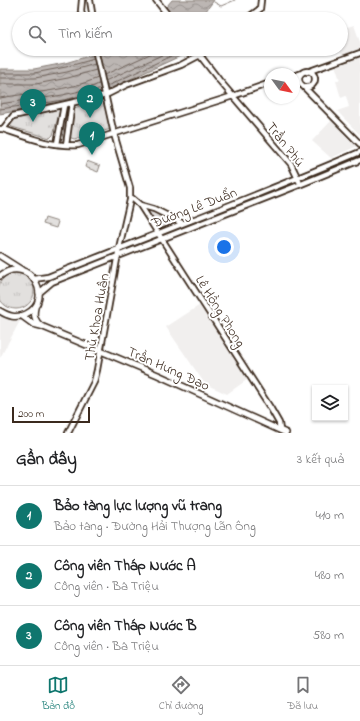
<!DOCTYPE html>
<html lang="vi">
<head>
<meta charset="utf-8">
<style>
  body { margin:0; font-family:"Indie Flower",sans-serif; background:#f2f2f2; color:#202124 }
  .controls { position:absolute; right:12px; bottom:12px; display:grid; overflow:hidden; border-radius:0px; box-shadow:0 1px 3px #0004 }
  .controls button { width:36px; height:36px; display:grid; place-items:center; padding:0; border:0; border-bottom:1px solid #e0e0e0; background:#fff; color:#202124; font:20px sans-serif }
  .compass { position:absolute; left:264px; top:68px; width:36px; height:36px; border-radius:50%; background:#fff; box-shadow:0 1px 3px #0004; rotate:123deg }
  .scale { position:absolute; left:12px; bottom:10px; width:78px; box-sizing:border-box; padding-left:4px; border:2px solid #3b2a1e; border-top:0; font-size:11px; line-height:14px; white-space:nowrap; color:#3b2a1e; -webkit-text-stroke:3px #fff; paint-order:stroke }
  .you { position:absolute; left:224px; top:247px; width:14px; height:14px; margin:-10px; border:3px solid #fff; border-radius:50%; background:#1a73e8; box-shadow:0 0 0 6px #1a73e833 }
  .badge { display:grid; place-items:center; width:26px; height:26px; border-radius:50%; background:#0f766e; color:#fff; font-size:13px; font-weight:700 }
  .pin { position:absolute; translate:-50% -33px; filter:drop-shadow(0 1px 2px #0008) }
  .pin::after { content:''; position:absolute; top:21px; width:14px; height:12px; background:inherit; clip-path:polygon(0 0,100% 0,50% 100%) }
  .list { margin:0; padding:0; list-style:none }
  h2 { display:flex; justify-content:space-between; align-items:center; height:52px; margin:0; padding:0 16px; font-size:17px }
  h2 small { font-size:13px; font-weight:400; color:#757577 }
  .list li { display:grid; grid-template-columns:26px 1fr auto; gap:12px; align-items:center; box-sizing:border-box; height:60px; padding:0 16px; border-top:1px solid #e0e0e0 }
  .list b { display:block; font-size:15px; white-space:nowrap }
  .list p { margin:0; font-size:13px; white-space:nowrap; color:#757577 }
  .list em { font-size:13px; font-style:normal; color:#757577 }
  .icon { flex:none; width:22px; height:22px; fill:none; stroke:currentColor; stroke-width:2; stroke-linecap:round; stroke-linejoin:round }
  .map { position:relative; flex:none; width:360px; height:433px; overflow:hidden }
  .search { position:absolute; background:#fff; box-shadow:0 1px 3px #0004; left:12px; right:12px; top:12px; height:44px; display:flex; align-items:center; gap:10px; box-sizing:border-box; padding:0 14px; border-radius:22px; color:#757577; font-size:15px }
  .sheet { height:232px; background:#fff }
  nav { display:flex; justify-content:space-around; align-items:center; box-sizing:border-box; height:56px; border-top:1px solid #e0e0e0; background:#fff; font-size:11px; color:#757577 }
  nav a { display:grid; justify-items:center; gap:2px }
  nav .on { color:#0f766e }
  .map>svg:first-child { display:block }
</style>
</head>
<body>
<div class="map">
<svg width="360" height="433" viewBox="0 0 360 433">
  <defs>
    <pattern id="park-tufts" width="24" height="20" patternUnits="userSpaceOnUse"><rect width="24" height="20" fill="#e2e0de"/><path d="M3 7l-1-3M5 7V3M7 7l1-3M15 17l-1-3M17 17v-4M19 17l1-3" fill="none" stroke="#c3c0be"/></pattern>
    <pattern id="water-waves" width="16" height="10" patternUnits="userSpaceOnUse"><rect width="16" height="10" fill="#bcb6b3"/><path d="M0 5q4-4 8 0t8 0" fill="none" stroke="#9a9491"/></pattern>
  </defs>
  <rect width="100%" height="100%" fill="#fff"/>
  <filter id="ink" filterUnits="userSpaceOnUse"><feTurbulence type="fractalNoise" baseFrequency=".025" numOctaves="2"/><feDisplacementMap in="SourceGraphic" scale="8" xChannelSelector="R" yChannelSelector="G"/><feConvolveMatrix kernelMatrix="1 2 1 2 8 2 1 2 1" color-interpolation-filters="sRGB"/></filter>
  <g filter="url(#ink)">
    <path fill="#f1efee" d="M354 25 360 42V50L342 56 340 49H341V29Z
      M360 56V135L337 111 349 107 346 96 341 98 336 81 340 80 335 65Z
      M332 120 357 146 331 158 312 141Z
      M200 305 248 379 227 394 205 384 166 327Z
      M1 311 21 319 0 358V312Z"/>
    <path fill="#e2e0de" stroke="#8e857e" d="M66 111H69L64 138 62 139 60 138Z
      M87 161 100 166 98 172 85 167Z
      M45 218 58 222 56 228 43 224Z"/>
    <path fill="url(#park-tufts)" stroke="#8e857e" d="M103 99 111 129 74 139 69 137 74 108Z
      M54 109 60 110 53 135 50 138 12 127 9 124 15 116Z
      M148 211 157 213 175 223 159 230 155 226 147 213Z
      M-2 291a18 18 0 1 1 36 0a18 18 0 1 1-36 0Z"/>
    <path fill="url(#water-waves)" stroke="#887e77" d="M172 0H214L200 19H156Z
      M113 49H190L189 52 98 94 64 104 31 108 0 114V69H34L65 63Z"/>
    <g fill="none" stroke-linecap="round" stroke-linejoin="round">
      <path stroke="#6f625a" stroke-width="1" d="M0 73H34L66 67 94 59
        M104 75 161 49
        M0 78H35L67 72 95 64
        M105 81 175 49
        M0 84H36L68 78 96 70
        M107 86 186 49
        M0 98C33 92 68 91 98 78
        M0 104C33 98 69 98 99 84
        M0 109C32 104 71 102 101 89"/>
      <path stroke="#887e77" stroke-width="1" d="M214 2 221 6 235 0"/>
      <defs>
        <path id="secondary" d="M82 0 81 11 83 19
          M90 0 93 19
          M156 0 171 19
          M246 19 260 9 261 0
          M95 49 114 134 130 188V198
          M195 49 219 80 291 164 299 181
          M299 79a8 8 0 1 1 16 0a8 8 0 1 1-16 0Z
          M307 72 360 53
          M294 76 302 73
          M303 86 360 144
          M0 129H3C27 137 52 147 78 145L233 96 270 83
          M3 129 13 116 106 95 126 85 181 65 200 55 208 49
          M57 144 64 105
          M66 145 72 103
          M133 199 140 205 271 409 279 423 280 430
          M140 205 154 209 182 223
          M34 279 48 277C152 235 257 196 360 152
          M39 293 52 282 299 185 360 160
          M68 433 94 382 97 370 119 248 130 200"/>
        <path id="primary" d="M0 256 22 270
          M0 276C29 253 56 300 26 314 16 319 8 316 0 311
          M35 308C33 316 35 321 41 326
          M22 316 33 324 41 326 158 375 286 433"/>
      </defs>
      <use href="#secondary" stroke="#3b2a1e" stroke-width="8"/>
      <use href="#primary" stroke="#3b2a1e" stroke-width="8"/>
      <use href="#secondary" stroke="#fff" stroke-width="4.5"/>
      <use href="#primary" stroke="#fff" stroke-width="5"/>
    </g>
  </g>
  <g text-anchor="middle" stroke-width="4" stroke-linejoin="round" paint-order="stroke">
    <g font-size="14" fill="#3b2a1e" stroke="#fff">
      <text transform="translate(286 144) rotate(52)" y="5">Trần Phú</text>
      <text transform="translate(194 207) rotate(-21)" y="5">Đường Lê Duẩn</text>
      <text transform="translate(221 311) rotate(58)" y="5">Lê Hồng Phong</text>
      <text transform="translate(96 317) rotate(-80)" y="5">Thủ Khoa Huân</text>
      <text transform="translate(169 368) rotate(24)" y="5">Trần Hưng Đạo</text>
    </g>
  </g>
</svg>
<div class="controls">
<button><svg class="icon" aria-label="layers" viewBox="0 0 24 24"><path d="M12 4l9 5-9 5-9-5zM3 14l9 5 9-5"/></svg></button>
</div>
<svg class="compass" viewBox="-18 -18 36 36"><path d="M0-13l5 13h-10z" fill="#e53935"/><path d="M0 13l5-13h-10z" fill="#757577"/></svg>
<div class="scale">200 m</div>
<div class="you"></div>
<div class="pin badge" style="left:92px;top:155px">1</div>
<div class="pin badge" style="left:90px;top:118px">2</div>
<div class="pin badge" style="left:33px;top:122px">3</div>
<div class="search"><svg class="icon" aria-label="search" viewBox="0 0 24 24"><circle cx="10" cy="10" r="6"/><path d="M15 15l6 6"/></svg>Tìm kiếm</div>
</div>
<section class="sheet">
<h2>Gần đây<small>3 kết quả</small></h2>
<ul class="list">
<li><span class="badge">1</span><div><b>Bảo tàng lực lượng vũ trang</b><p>Bảo tàng · Đường Hải Thượng Lãn Ông</p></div><em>410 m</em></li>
<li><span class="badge">2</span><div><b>Công viên Tháp Nước A</b><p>Công viên · Bà Triệu</p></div><em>480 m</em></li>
<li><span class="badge">3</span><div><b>Công viên Tháp Nước B</b><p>Công viên · Bà Triệu</p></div><em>580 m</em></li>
</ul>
</section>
<nav>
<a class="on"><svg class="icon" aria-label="map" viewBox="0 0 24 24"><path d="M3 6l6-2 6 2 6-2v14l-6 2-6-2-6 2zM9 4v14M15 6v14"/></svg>Bản đồ</a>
<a><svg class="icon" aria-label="directions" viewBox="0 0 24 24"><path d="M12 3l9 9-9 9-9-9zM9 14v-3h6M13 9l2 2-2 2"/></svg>Chỉ đường</a>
<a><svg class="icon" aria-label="saved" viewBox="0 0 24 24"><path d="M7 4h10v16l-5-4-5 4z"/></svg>Đã lưu</a>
</nav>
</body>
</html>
